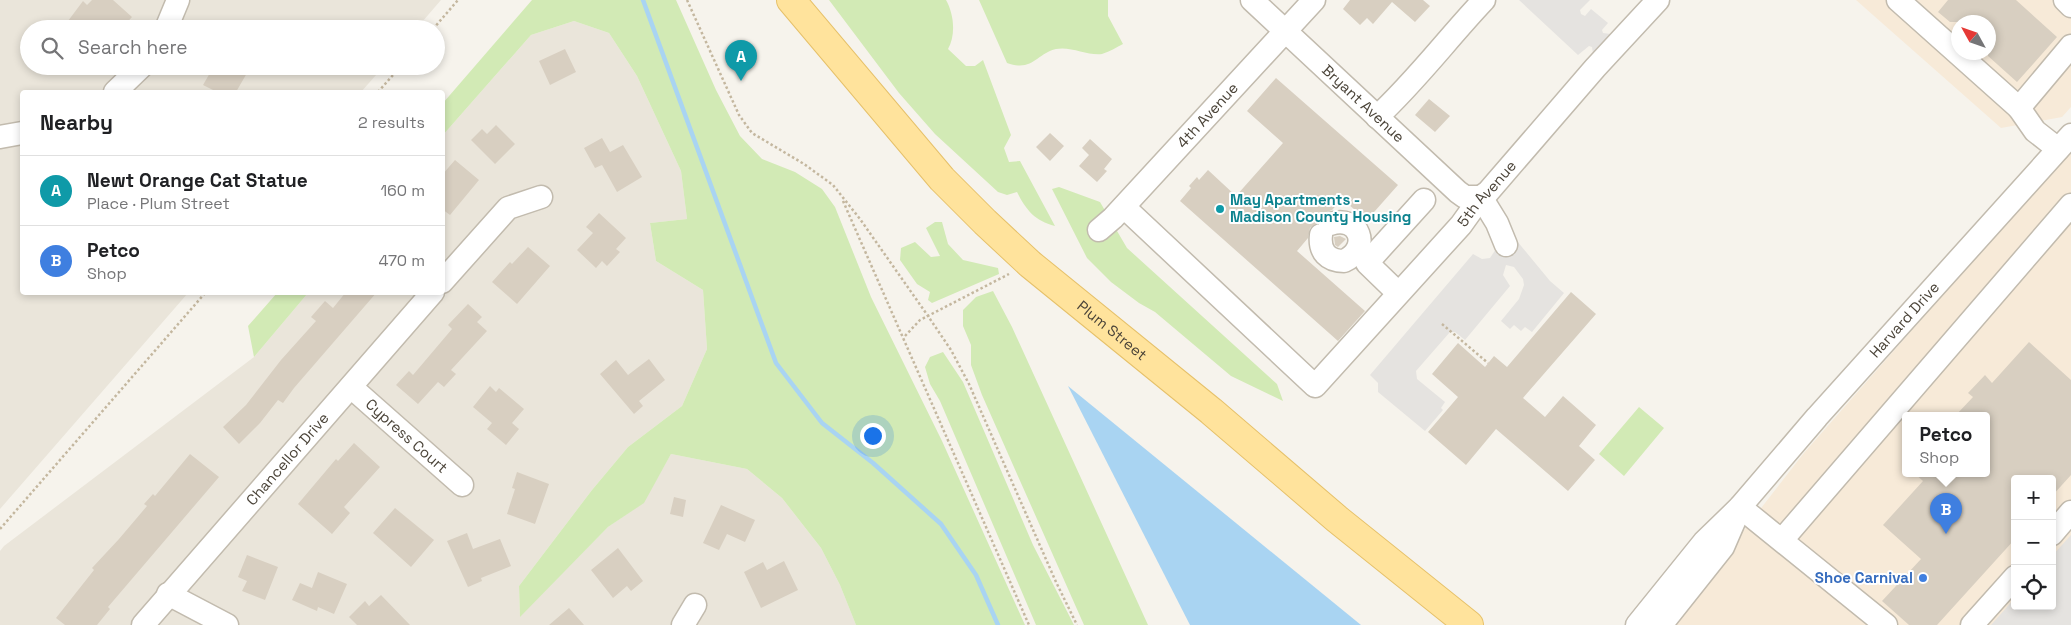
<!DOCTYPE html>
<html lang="en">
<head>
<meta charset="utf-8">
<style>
  body { margin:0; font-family:"Space Grotesk",sans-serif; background:#f6f6f6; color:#202124 }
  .controls { position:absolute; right:15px; bottom:15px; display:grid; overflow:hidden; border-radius:5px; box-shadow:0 2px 8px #0003 }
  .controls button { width:45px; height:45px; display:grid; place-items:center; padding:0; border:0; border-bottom:1px solid #e0e0e0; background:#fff; color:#202124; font:25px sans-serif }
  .compass { position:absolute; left:1951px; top:15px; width:45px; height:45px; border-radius:50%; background:#fff; box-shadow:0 2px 8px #0003; rotate:310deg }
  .you { position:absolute; left:872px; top:435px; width:18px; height:18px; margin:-12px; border:4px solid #fff; border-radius:50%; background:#1a73e8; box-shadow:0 0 0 8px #1a73e833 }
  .badge { display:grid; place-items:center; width:32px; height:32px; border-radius:50%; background:#db2777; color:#fff; font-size:16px; font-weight:700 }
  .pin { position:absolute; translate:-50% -41px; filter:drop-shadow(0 1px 2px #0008) }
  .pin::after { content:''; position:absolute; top:26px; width:18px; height:15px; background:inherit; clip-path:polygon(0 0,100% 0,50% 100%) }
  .popup { position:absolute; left:1902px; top:412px; width:88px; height:65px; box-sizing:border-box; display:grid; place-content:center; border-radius:5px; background:#fff; filter:drop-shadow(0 1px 4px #0005); font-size:16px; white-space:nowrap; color:#757577 }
  .popup b { font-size:19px; color:#202124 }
  .popup::after { content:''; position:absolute; left:50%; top:100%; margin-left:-10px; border:10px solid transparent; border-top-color:#fff }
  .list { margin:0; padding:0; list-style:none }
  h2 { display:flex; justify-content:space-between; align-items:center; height:65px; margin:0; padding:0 20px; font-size:21px }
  h2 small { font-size:16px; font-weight:400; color:#757577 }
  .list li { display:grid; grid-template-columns:32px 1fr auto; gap:15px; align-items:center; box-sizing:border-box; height:70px; padding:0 20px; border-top:1px solid #e0e0e0 }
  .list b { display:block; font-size:19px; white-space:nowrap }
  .list p { margin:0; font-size:16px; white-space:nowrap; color:#757577 }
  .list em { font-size:16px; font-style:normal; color:#757577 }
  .icon { flex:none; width:28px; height:28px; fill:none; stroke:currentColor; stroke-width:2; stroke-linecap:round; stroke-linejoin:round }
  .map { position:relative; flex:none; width:2071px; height:625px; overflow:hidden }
  .search { position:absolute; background:#fff; box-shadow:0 2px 8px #0003; left:20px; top:20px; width:425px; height:55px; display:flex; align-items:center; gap:12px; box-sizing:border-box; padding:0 18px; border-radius:28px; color:#757577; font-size:19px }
  .panel { position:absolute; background:#fff; box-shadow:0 2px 8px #0003; left:20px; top:90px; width:425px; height:205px; border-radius:5px }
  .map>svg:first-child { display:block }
</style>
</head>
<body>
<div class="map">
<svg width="2071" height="625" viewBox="0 0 2071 625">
  <rect width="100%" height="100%" fill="#f6f3ec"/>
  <path fill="#eae5da" d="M0 0H441L416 29H29V66H384L361 92H22V292L188 293 0 509Z
    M574 21 609 33 637 76 681 171 687 219 650 223 656 261 703 290 707 349 682 406 628 447 592 490 519 586 520 616 608 527 643 503 671 454 747 469 782 498 821 548 840 585 856 625H0V551L4 546 254 357 308 293 442 292 443 135 531 35Z"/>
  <path fill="#f7ead8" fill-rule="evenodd" d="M1856 0H2071V107L2062 117 2001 128ZM1958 22H1988V52H1958Z
    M2071 149V625H1670L1804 453ZM1906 415H1986V473H1906ZM2015 479H2052V606H2015Z"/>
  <path fill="#d2eab5" d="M532 0H676L716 90 740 136 762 159 795 172 822 189 835 207 871 297 942 441 1025 625H856L840 585 821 548 782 498 747 469 671 454 644 503 608 527 520 617 519 586 592 490 628 447 682 406 707 349 703 290 656 261 650 223 687 219 681 171 637 76 609 33 574 21 531 35 443 135V103Z
    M829 0H946C954 14 956 35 948 49L966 66H975L983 60 1011 135 1004 148 1009 162 1020 161 1055 226C1035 221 1026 210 1017 192L1007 195 998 192 935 134 899 93Z
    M979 0H1108V16L1123 44C1117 47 1109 52 1102 54 1088 56 1071 46 1056 49 1036 54 1033 72 1007 63Z
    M1059 187 1100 202 1127 248 1277 384 1283 401 1231 376 1155 312 1139 303 1111 282 1087 258 1052 189Z
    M935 222H942L948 244 963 260 998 268 999 274 932 303 928 300 930 292 917 284 900 260 901 248 915 242 931 257 940 256 926 228Z
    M993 291 1012 327 1148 625H1084L982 395 971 365V345L963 326V310L976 297Z
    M277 293H308L254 357 248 326Z
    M943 352 963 382 1033 545 1074 625H1036L940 401 930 384 925 367 930 357Z
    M1639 407 1664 428 1624 476 1599 454Z"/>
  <path fill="#e5e3e0" d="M1519 0H1590L1580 10 1581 14 1585 16 1591 9 1608 23 1602 30 1603 33 1611 34 1593 54 1592 47 1589 46 1578 55Z
    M1517 241 1550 281 1564 293 1532 332 1525 327 1521 331 1514 325 1510 329 1501 321 1519 299 1524 285 1523 279 1514 267 1506 265 1503 275 1510 286 1465 340 1455 332H1450L1416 371 1417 379 1445 402 1441 408 1443 410 1425 431 1378 392V383L1370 375 1473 254 1482 259 1490 258 1496 249Z
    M2071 535V625H1991L2015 598V606H2052V556Z"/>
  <path fill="#a9d4f2" d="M1068 386 1361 625H1190Z"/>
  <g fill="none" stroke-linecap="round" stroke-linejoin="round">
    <path stroke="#a9d4f2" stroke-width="4.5" d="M643 0 776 363 822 423 873 463 941 524 976 575 998 625"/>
  </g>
  <path fill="#d8cfc1" d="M92 0H113L132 17 121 29H62L83 1 87 5Z
    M1350 0H1423L1430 6 1415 22 1392 2 1373 24 1367 18 1360 25 1343 9Z
    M1948 0H2016L2057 37 2017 82 1988 56V22H1950L1938 12Z
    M565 49 576 72 550 85 539 61Z
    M214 66H236L247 73 236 92H217L203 85Z
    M1276 78 1398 185 1367 220 1342 199 1332 210 1321 214 1317 223 1310 228 1308 238 1297 251 1365 311 1338 341 1180 201 1191 188 1189 186 1197 177 1199 180 1208 170 1236 196 1283 143 1247 111Z
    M1429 99 1450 116 1435 132 1415 115Z
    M496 125 515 144 495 164 471 140 482 129 487 134Z
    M1050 133 1064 146 1050 161 1036 147Z
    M602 138 610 152 623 145 642 177 617 192 602 165 595 168 584 148Z
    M1090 139 1112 159 1104 169 1107 171 1097 182 1079 166 1089 155 1082 148Z
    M455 160 479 180 450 215 442 209V175Z
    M599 213 626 238 616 249 620 252 607 266 602 261 596 268 577 250 593 233 586 227Z
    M1340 236 1346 239 1338 247 1335 245 1334 237Z
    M528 247 550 266 517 304 492 282 510 262 512 264Z
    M346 292H377L294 388 283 403 278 400 260 423 239 444 223 427 246 405 281 360 316 321 311 317 325 301 333 308Z
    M1571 292 1596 314 1523 398 1545 417 1563 396 1596 425 1579 446 1595 460 1568 491 1496 429 1466 465 1428 432 1458 397 1432 374 1458 343 1485 367 1494 356 1507 367Z
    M468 304 482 317 477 322 487 331 451 370 456 374 444 387 438 382 418 404 396 385 409 371 413 375 452 329 448 325Z
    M2029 342 2071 380V475L2052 496V479H2015V539L1937 625H1909L1882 601 1921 559 1883 525 1923 481 1914 473H1986V415H1956L1973 397 1968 393 1985 375 1992 383Z
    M649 359 665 380 639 401 643 406 634 414 600 374 616 360 628 375Z
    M490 386 496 392 499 388 524 409 512 423 519 429 506 445 487 429 492 423 473 407Z
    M354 443 380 467 344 507 350 513 332 534 298 504 336 459 338 461Z
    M190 454 219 477 108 607 110 609 97 625H65L56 618 94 570 92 568 119 539 147 506 144 504 153 494 155 496Z
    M517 472 549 484 535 524 507 514 515 489 512 488Z
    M674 497 686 500 683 517 670 514Z
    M721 505 755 520 745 542 727 534 719 550 703 543Z
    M395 508 434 540 411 567 373 533Z
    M467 533 473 549 500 539 511 566 481 578 482 581 468 587 447 541Z
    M618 548 643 581 631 591 627 586 613 598 591 570Z
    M247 555 278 567 265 600 242 591 247 581 238 577Z
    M784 561 798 590 761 608 744 572 763 562 767 570Z
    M318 572 347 584 334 614 318 607 317 611 292 600 300 583 312 588Z
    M381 595 410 625H357L349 617 365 601 369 606Z
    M569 608 584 625H549Z"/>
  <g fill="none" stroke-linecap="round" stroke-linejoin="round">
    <defs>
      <g id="minor">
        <path id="s1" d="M1252 0 1458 192 1465 197H1481L1497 223 1506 245"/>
        <path d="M1898 0 2019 108 2035 131 2058 149"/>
        <path d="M2065 0 2071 6"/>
        <path d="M166 29 178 0"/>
        <path d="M115 92 142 66"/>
        <path d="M2019 108 2071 46"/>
        <path d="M1377 117C1416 81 1448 38 1484 0"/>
        <path d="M0 137 22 133"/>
        <path id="s2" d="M1124 207 1315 386 1461 225 1481 197 1488 192 1595 68 1658 0"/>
        <path id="s3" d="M1099 230 1113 218 1314 0"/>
        <path d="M1321 235C1319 252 1328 261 1344 261 1372 248 1359 214 1330 224"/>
        <path d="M442 282 508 208 541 197"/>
        <path d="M1398 293 1367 263 1424 200"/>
        <path id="s4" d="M351 387 462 485"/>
        <path d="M1740 507 1886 625"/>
        <path d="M2052 534 2071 512"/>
        <path d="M1782 540 2071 205"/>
        <path d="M168 594 227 625"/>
        <path id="s5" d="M143 625 433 292"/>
        <path d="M683 625 695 605"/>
        <path id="s6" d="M1637 625 1704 542 1740 507 1817 417 2071 135"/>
        <path d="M1661 625 1723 547 1736 517"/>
        <path d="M1972 625 2015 577"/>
      </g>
      <g id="major">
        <path id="s7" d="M791 0 942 179 985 222 1030 264 1211 411 1337 519 1469 625"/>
      </g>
    </defs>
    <use href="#minor" stroke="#c2bbae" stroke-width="25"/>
    <use href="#major" stroke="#e6c16a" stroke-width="30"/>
    <path stroke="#c4b79f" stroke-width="2.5" stroke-dasharray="2.5 2.5" stroke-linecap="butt" d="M687 0 739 115 752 133 804 164 833 185 860 219 928 316 951 350 969 384 1056 582 1077 625
      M433 29 458 0
      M378 92 401 66
      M843 201 1029 625
      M1442 324 1488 363
      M905 336 920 320 1009 274
      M0 529 206 292"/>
    <use href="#minor" stroke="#fff" stroke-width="22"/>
    <use href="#major" stroke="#ffe39c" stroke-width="28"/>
  </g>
  <circle fill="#0f9aa8" stroke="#fff" stroke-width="2" cx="1220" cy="209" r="5"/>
  <circle fill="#3f7fe0" stroke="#fff" stroke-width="2" cx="1923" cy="578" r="5"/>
  <g text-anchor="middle" stroke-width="4" stroke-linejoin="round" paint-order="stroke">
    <g font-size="15" fill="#4b4439" stroke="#fff">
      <text dy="5" stroke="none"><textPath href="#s1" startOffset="152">Bryant Avenue</textPath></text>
      <text dy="5" stroke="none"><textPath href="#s3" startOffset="158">4th Avenue</textPath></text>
      <text dy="5" stroke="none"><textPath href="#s2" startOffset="520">5th Avenue</textPath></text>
      <text dy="5" stroke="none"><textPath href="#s6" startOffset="406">Harvard Drive</textPath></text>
      <text dy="5" stroke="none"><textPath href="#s7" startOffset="462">Plum Street</textPath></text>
      <text dy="5" stroke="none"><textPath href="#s4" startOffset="74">Cypress Court</textPath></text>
      <text dy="5" stroke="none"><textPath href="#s5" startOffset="220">Chancellor Drive</textPath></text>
    </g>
    <g font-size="15" font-weight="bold" fill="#0d838f" stroke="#fff" text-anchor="start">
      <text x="1230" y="205">May Apartments -<tspan x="1230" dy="17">Madison County Housing</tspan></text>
    </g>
    <g font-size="15" font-weight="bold" fill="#366cbe" stroke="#fff" text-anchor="end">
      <text x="1913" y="583">Shoe Carnival</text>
    </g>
  </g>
</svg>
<div class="controls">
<button>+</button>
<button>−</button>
<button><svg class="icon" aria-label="locate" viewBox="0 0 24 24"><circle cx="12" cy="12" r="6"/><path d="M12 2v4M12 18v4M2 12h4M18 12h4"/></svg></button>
</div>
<svg class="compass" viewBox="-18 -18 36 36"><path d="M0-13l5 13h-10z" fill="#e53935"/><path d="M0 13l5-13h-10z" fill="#757577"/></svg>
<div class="you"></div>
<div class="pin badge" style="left:741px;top:81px;background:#0f9aa8">A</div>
<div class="pin badge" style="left:1946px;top:534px;background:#3f7fe0">B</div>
<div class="popup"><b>Petco</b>Shop</div>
<div class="search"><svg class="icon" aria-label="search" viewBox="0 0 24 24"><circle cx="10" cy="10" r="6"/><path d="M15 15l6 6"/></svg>Search here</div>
<section class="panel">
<h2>Nearby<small>2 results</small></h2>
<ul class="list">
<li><span class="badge" style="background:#0f9aa8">A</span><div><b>Newt Orange Cat Statue</b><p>Place · Plum Street</p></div><em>160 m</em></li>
<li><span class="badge" style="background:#3f7fe0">B</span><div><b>Petco</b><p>Shop</p></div><em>470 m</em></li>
</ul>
</section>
</div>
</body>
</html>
